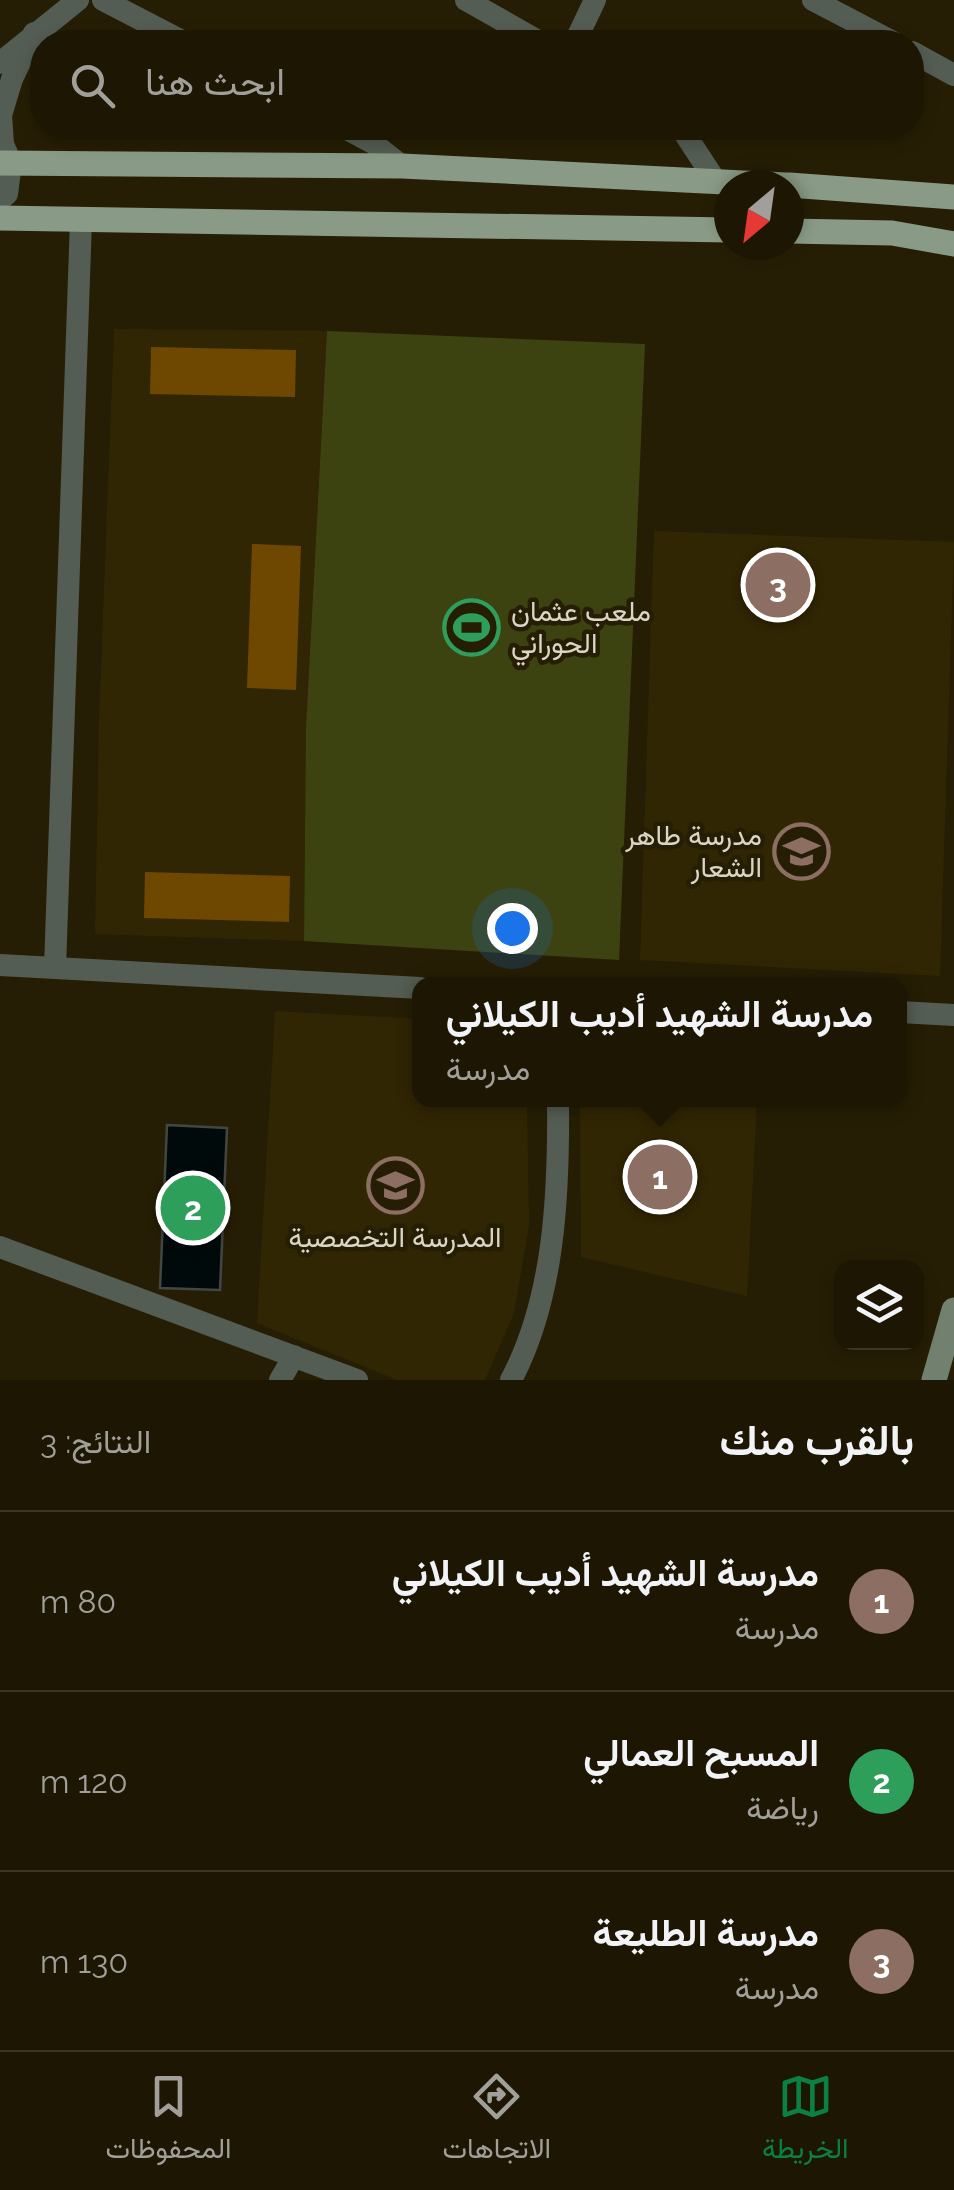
<!DOCTYPE html>
<html lang="ar">
<head>
<meta charset="utf-8">
<style>
  body { margin:0; font-family:Raleway,Vazirmatn,sans-serif; background:#251f0d; color:#f1f3f6; direction:rtl }
  .controls { position:absolute; right:30px; bottom:30px; display:grid; overflow:hidden; border-radius:20px; box-shadow:0 5px 15px #0003 }
  .controls button { width:90px; height:90px; display:grid; place-items:center; padding:0; border:0; border-bottom:2px solid #3a3525; background:#1c1603; color:#f1f3f6; font:50px sans-serif }
  .compass { position:absolute; left:714px; top:170px; width:90px; height:90px; border-radius:50%; background:#1c1603; box-shadow:0 5px 15px #0003; rotate:209deg }
  .you { position:absolute; left:512px; top:928px; width:35px; height:35px; margin:-25px; border:8px solid #fff; border-radius:50%; background:#1a73e8; box-shadow:0 0 0 15px #1a73e833 }
  .badge { display:grid; place-items:center; width:65px; height:65px; border-radius:50%; background:#0b8043; color:#fff; font-size:32px; font-weight:700 }
  .pin { position:absolute; translate:-50% -50%; border:5px solid #fff; box-shadow:0 2px 10px #0006 }
  .popup { position:absolute; left:412px; top:977px; width:495px; height:130px; box-sizing:border-box; display:grid; place-content:center; border-radius:20px; background:#1c1603; filter:drop-shadow(0 2px 8px #0005); font-size:32px; white-space:nowrap; color:#a09f9a }
  .popup b { font-size:38px; color:#f1f3f6 }
  .popup::after { content:''; position:absolute; left:50%; top:100%; margin-left:-20px; border:20px solid transparent; border-top-color:#1c1603 }
  .list { margin:0; padding:0; list-style:none }
  h2 { display:flex; justify-content:space-between; align-items:center; height:130px; margin:0; padding:0 40px; font-size:42px }
  h2 small { font-size:32px; font-weight:400; color:#a09f9a }
  .list li { display:grid; grid-template-columns:65px 1fr auto; gap:30px; align-items:center; box-sizing:border-box; height:180px; padding:0 40px; border-top:2px solid #3a3525 }
  .list b { display:block; font-size:38px; white-space:nowrap }
  .list p { margin:0; font-size:32px; white-space:nowrap; color:#a09f9a }
  .list em { font-size:32px; font-style:normal; color:#a09f9a }
  .icon { flex:none; width:55px; height:55px; fill:none; stroke:currentColor; stroke-width:2; stroke-linecap:round; stroke-linejoin:round }
  .map { position:relative; flex:none; width:954px; height:1380px; overflow:hidden; direction:ltr }
  .search { position:absolute; background:#1c1603; box-shadow:0 5px 15px #0003; left:30px; right:30px; top:30px; height:110px; display:flex; align-items:center; gap:25px; box-sizing:border-box; padding:0 35px; border-radius:40px; color:#a09f9a; font-size:38px }
  .sheet { height:670px; background:#1c1603 }
  nav { display:flex; justify-content:space-around; align-items:center; box-sizing:border-box; height:140px; border-top:2px solid #3a3525; background:#1c1603; font-size:28px; color:#a09f9a }
  nav a { display:grid; justify-items:center; gap:5px }
  nav .on { color:#0b8043 }
  .map>svg:first-child { display:block }
</style>
</head>
<body>
<div class="map">
<svg width="954" height="1380" viewBox="0 0 954 1380">
  <rect width="100%" height="100%" fill="#261e04"/>
  <path fill="#312603" d="M114 329 327 331 306 727 304 941 95 934 99 722Z
    M654 531 954 542 940 976 640 960Z
    M275 1011 420 1019V1100H527L529 1226 514 1313 485 1380H397L257 1323Z
    M580 1100H757L747 1296 581 1257Z"/>
  <path fill="#3d4310" d="M327 331 645 344 619 960 304 941 306 727Z"/>
  <path fill="#010a0b" stroke="#424743" stroke-width="2.5" d="M167 1125 227 1128 220 1290 160 1288Z"/>
  <path fill="#6e4801" d="M151 347 296 350 295 397 150 394Z
    M252 544 301 546 296 690 247 688Z
    M145 872 290 876 289 922 144 918Z"/>
  <g fill="none" stroke-linecap="round" stroke-linejoin="round">
    <path stroke="#545d53" stroke-width="22" d="M103 0 184 42
      M466 0 540 42
      M813 0 893 42
      M575 42 595 0
      M912 52 954 75
      M0 63 78 0
      M345 128 373 143 402 166
      M681 128 715 180
      M0 200 7 194 11 163 3 144 1 115 12 79 34 33
      M0 965 420 988
      M55 968 81 220
      M900 1012 954 1015
      M0 1247 357 1380
      M280 1380 294 1356
      M511 1380C555 1297 559 1192 558 1100"/>
    <path stroke="#728070" stroke-width="25" d="M934 1380 954 1310"/>
    <path stroke="#899b86" stroke-width="25" d="M0 163 402 166 786 185
      M789 185 954 197
      M0 218 729 230
      M789 231 892 233 954 244"/>
  </g>
  <defs>
    <symbol id="stadium-ring" viewBox="-11 -11 22 22"><circle r="9.5" fill="#261e04" stroke="#2e9e5b" stroke-width="1.5"/><path d="M0-5a6.5 5 0 1 0 0 10a6.5 5 0 1 0 0-10ZM-3.5-1.8h7v3.6h-7Z" fill="#2e9e5b"/></symbol>
    <symbol id="school-ring" viewBox="-11 -11 22 22"><circle r="9.5" fill="#261e04" stroke="#8d6e63" stroke-width="1.5"/><path d="M0-5L7-2L0 1L-7-2ZM-4 1L0 2.5L4 1V4Q0 6-4 4Z" fill="#8d6e63"/></symbol>
  </defs>
  <g fill-rule="evenodd">
    <use href="#stadium-ring" x="440" y="596" width="63" height="63"/>
    <use href="#school-ring" x="770" y="820" width="63" height="63"/>
    <use href="#school-ring" x="364" y="1154" width="63" height="63"/>
  </g>
  <g text-anchor="middle" stroke-width="9" stroke-linejoin="round" paint-order="stroke">
    <g font-size="28" fill="#dad5c5" stroke="#261e04" text-anchor="start">
      <text x="511" y="621">ملعب عثمان<tspan x="511" dy="32">الحوراني</tspan></text>
      <text x="762" y="845" text-anchor="end">مدرسة طاهر<tspan x="762" dy="32">الشعار</tspan></text>
      <text x="395" y="1247" text-anchor="middle">المدرسة التخصصية</text>
    </g>
  </g>
</svg>
<div class="controls">
<button><svg class="icon" aria-label="layers" viewBox="0 0 24 24"><path d="M12 4l9 5-9 5-9-5zM3 14l9 5 9-5"/></svg></button>
</div>
<svg class="compass" viewBox="-18 -18 36 36"><path d="M0-13l5 13h-10z" fill="#e53935"/><path d="M0 13l5-13h-10z" fill="#a09f9a"/></svg>
<div class="you"></div>
<div class="pin badge" style="left:660px;top:1177px;background:#8d6e63">1</div>
<div class="popup"><b>مدرسة الشهيد أديب الكيلاني</b>مدرسة</div>
<div class="pin badge" style="left:193px;top:1208px;background:#2e9e5b">2</div>
<div class="pin badge" style="left:778px;top:585px;background:#8d6e63">3</div>
<div class="search"><svg class="icon" aria-label="search" viewBox="0 0 24 24"><circle cx="10" cy="10" r="6"/><path d="M15 15l6 6"/></svg>ابحث هنا</div>
</div>
<section class="sheet">
<h2>بالقرب منك<small>النتائج: 3</small></h2>
<ul class="list">
<li><span class="badge" style="background:#8d6e63">1</span><div><b>مدرسة الشهيد أديب الكيلاني</b><p>مدرسة</p></div><em>80 m</em></li>
<li><span class="badge" style="background:#2e9e5b">2</span><div><b>المسبح العمالي</b><p>رياضة</p></div><em>120 m</em></li>
<li><span class="badge" style="background:#8d6e63">3</span><div><b>مدرسة الطليعة</b><p>مدرسة</p></div><em>130 m</em></li>
</ul>
</section>
<nav>
<a class="on"><svg class="icon" aria-label="map" viewBox="0 0 24 24"><path d="M3 6l6-2 6 2 6-2v14l-6 2-6-2-6 2zM9 4v14M15 6v14"/></svg>الخريطة</a>
<a><svg class="icon" aria-label="directions" viewBox="0 0 24 24"><path d="M12 3l9 9-9 9-9-9zM9 14v-3h6M13 9l2 2-2 2"/></svg>الاتجاهات</a>
<a><svg class="icon" aria-label="saved" viewBox="0 0 24 24"><path d="M7 4h10v16l-5-4-5 4z"/></svg>المحفوظات</a>
</nav>
</body>
</html>
